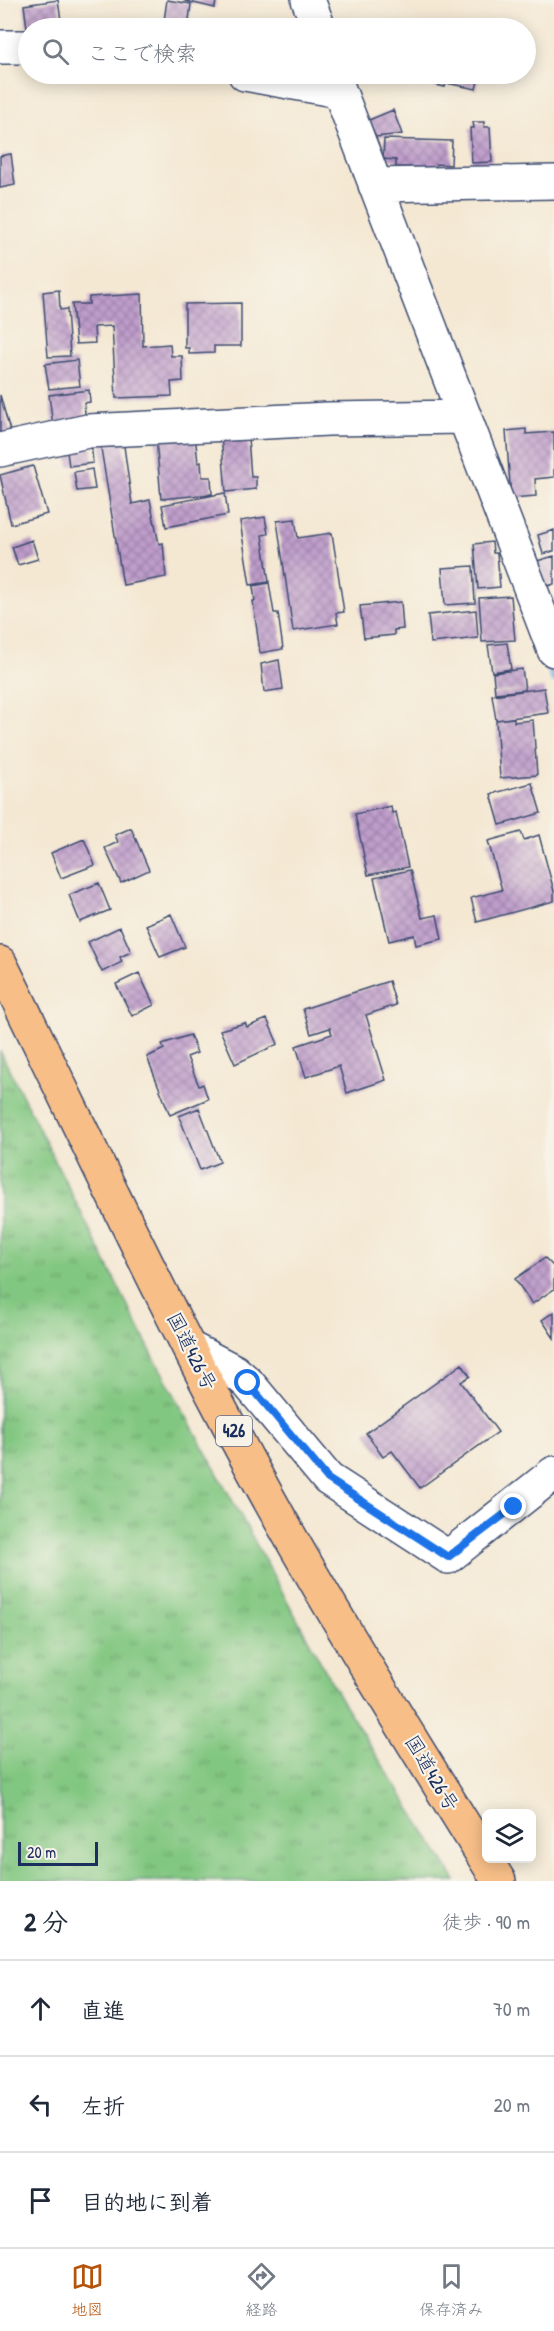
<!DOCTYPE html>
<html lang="ja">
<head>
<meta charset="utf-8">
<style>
  body { margin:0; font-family:"Patrick Hand","Klee One",sans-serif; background:#f6f6f7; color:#1f2937 }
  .controls { position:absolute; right:18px; bottom:18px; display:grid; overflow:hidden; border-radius:9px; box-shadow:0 3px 15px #0003 }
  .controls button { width:54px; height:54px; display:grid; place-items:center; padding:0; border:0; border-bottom:2px solid #e0e1e3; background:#fff; color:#1f2937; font:30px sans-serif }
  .scale { position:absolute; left:18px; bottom:15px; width:80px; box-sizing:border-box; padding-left:6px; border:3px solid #1b2f5e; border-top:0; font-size:16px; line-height:21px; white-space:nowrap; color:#1b2f5e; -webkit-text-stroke:4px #f7f3e8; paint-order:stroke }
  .stop { position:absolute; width:18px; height:18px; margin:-14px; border:4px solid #1a73e8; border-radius:50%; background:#fff }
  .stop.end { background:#1a73e8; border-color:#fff; box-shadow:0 2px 6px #0008 }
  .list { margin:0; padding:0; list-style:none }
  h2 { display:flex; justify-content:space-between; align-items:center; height:78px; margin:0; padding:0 24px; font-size:26px }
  h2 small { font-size:20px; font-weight:400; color:#747a83 }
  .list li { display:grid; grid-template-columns:39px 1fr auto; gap:18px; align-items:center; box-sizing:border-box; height:96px; padding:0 24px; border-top:2px solid #e0e1e3 }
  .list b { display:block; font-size:22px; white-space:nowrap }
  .list em { font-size:20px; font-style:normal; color:#747a83 }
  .icon { flex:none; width:33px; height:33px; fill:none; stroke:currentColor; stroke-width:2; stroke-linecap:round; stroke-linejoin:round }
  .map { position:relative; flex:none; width:554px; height:1881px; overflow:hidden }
  .search { position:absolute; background:#fff; box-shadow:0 3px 15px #0003; left:18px; right:18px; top:18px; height:66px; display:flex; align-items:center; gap:15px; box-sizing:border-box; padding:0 21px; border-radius:33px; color:#747a83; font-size:22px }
  .sheet { height:366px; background:#fff }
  nav { display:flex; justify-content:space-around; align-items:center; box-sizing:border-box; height:84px; border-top:2px solid #e0e1e3; background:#fff; font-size:16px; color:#747a83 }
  nav a { display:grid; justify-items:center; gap:3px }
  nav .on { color:#b45309 }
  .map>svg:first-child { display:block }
</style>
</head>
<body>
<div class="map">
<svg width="554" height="1881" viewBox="0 0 554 1881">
  <defs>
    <pattern id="grass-tufts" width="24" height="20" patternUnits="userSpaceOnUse" patternTransform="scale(1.5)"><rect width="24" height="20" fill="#82c781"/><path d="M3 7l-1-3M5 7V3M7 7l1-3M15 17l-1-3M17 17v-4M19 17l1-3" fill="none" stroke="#6aa26d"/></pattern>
    <pattern id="building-cross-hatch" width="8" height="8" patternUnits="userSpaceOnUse" patternTransform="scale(1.5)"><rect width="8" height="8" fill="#bf9dcb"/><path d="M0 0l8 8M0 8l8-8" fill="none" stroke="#9a80a8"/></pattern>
  </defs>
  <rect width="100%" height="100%" fill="#f7f3e8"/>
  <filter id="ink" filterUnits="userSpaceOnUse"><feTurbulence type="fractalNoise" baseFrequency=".0167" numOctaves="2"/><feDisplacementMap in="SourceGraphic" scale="12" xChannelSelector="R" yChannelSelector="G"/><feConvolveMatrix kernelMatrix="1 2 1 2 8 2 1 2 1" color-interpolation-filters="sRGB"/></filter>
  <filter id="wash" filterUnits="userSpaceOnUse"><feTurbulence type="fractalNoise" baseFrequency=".008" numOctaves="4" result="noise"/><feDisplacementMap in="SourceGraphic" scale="24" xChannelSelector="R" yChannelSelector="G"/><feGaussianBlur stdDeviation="1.35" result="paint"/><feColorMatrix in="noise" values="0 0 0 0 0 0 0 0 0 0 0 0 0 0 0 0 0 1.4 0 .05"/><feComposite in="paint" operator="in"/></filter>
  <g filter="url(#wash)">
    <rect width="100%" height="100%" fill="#f4e8d3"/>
    <path fill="url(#grass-tufts)" stroke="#4e7b70" stroke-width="1.5" d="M0 1051 150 1350 342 1701 456 1881H0Z"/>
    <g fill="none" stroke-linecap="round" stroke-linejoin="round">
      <path stroke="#74b0e6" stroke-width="8" d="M545 654 554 679"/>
    </g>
    <g id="blocks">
      <path fill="url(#building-cross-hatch)" d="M58 0 62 28H27L24 5Z
        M167 0 191 4 188 28H163Z
        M185 0H216L215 8 185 1Z
        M387 74H480L476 89 446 83 445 87Z
        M393 110 402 134 375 137 369 120Z
        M473 122H484V127H490L492 162 472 163 470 128H474Z
        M384 139 452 141 451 165 436 164V168L396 167V160L383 159Z
        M11 154 15 185 0 188V156Z
        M59 290 60 310 67 309 70 356 48 357 43 292Z
        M142 294 143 346 170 344 171 356H182L183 381 171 382 172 396 116 398 112 326 94 327 95 343 76 344 72 304H89V297Z
        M241 303V346H214V353L189 354V348H185V304Z
        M77 360 80 386 49 389 45 364Z
        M89 390 90 402 84 403 86 422 53 426 49 395Z
        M0 395 12 438 0 442Z
        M526 429V434L554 432V477L535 479 536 496 511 498 506 431Z
        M195 434 198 463 201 462 202 477H211L212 494 161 499 156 438Z
        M221 435 248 438 251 477H256V489L226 492Z
        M123 439 132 504 150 500 159 544 163 543 166 577 123 585 100 442Z
        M91 442 93 463 69 466 66 445Z
        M33 466 47 514 11 524 0 475Z
        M92 469 95 489 77 491 74 472Z
        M225 493 228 515 166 527 162 505Z
        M265 517 268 534 262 535 269 582 250 585 240 521Z
        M295 519 298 538 332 533 344 612 336 613 338 624 293 631 277 521Z
        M554 530V551L543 554 538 535Z
        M32 540 38 559 18 565 12 547Z
        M492 542 493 553H497L500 587 478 589 474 544Z
        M554 556V584L545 587 537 561Z
        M473 566 475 603 445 605 442 568Z
        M269 583 274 613H278L283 649 260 653 253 601H255L253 586Z
        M511 596 515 640 482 642 479 598Z
        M401 602 403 629 394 630V635L364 638 360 606Z
        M476 610 478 638 431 643 428 615Z
        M507 643 511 669 492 672 488 645Z
        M279 660 283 689 264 692 261 664Z
        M522 669 525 690 495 693 493 673Z
        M544 688 548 713 496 720 492 695Z
        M514 718V722L533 720 537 775 500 778 496 720Z
        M532 783 541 813 500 825 491 794Z
        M391 806 392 813 396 812 408 867 368 875 355 814Z
        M131 828 149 870 121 883 105 848 118 842 115 835Z
        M521 832 524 840 539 835 554 891V901L477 922 471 898 502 890 488 841Z
        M84 839 95 865 61 878 51 853Z
        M410 870 422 918 437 915 442 939 416 945 414 935 389 941 374 878Z
        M99 883 110 910 80 922 69 895Z
        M171 914 185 947 160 957 146 925Z
        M120 927 131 952 120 957 122 962 102 972 88 942Z
        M139 973 154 1005 132 1016 116 984Z
        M389 981 396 1005 366 1015 386 1080 347 1093 339 1066 306 1077 296 1046 332 1034 330 1028 311 1034 303 1009Z
        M267 1019 278 1044 235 1064 220 1030 245 1023 247 1027Z
        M190 1035 197 1053 187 1057 199 1086 203 1084 208 1099 170 1115 147 1057 164 1049 162 1044Z
        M199 1108 220 1162 200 1170 179 1116Z
        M545 1258 554 1267V1289L532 1304 515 1279Z
        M554 1312V1338L542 1320Z
        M462 1364 470 1376 461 1382 498 1432 420 1488 392 1451 383 1457 366 1433Z"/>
    </g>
  </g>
  <g filter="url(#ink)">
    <use href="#blocks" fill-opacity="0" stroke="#3c4b70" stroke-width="1.5"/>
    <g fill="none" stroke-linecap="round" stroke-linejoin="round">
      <defs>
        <path id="minor" d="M308 0 319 28
          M0 47H28
          M245 74 339 91
          M333 74 554 650
          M375 185 554 182
          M0 450 88 431 328 419 465 417
          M190 1348 234 1371 248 1383 328 1479 448 1557 554 1473"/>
        <path id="highway" d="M0 963C103 1172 200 1385 318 1585 376 1685 438 1783 499 1881"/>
      </defs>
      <use href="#minor" stroke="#3c4b70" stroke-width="36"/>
      <use href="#highway" stroke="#3c4b70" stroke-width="36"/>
      <use href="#minor" stroke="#fff" stroke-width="33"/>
      <use href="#highway" stroke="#f7be88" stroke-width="33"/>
    </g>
  </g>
  <g fill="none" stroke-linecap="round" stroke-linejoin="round" filter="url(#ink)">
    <path stroke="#1a73e8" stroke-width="8" d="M248 1383 328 1479 448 1557 514 1507"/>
  </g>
  <g text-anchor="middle" stroke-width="4.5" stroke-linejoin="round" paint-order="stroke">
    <rect fill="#f7f3e8" stroke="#5d6a87" stroke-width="1.5" x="216" y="1416" width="36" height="30" rx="4.5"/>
    <g font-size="18" font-weight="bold" fill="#1b2f5e">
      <text x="234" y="1437">426</text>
    </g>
    <g font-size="20" fill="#1b2f5e" stroke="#f7f3e8">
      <text transform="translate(192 1351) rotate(63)" y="7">国道426号</text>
      <text transform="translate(432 1773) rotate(59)" y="7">国道426号</text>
    </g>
  </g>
</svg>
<div class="controls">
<button><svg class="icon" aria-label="layers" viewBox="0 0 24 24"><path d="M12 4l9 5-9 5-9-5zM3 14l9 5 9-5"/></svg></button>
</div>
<div class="scale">20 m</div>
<div class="stop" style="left:248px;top:1383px"></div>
<div class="stop end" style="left:514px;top:1507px"></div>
<div class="search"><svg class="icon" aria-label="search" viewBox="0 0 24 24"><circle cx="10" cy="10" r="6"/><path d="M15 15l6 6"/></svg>ここで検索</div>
</div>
<section class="sheet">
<h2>2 分<small>徒歩 · 90 m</small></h2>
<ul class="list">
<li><svg class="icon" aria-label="ahead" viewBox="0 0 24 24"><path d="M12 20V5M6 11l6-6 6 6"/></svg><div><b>直進</b></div><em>70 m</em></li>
<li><svg class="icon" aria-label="left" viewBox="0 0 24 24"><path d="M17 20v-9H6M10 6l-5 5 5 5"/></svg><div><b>左折</b></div><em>20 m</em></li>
<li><svg class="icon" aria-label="arrive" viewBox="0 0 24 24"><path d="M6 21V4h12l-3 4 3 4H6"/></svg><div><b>目的地に到着</b></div></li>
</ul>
</section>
<nav>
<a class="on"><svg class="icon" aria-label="map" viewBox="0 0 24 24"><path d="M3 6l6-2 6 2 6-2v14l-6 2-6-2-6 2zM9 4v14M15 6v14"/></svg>地図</a>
<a><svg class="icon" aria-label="directions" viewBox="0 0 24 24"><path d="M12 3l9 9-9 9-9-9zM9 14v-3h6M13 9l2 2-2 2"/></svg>経路</a>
<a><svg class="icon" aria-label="saved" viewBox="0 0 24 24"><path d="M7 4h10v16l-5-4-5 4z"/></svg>保存済み</a>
</nav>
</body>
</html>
